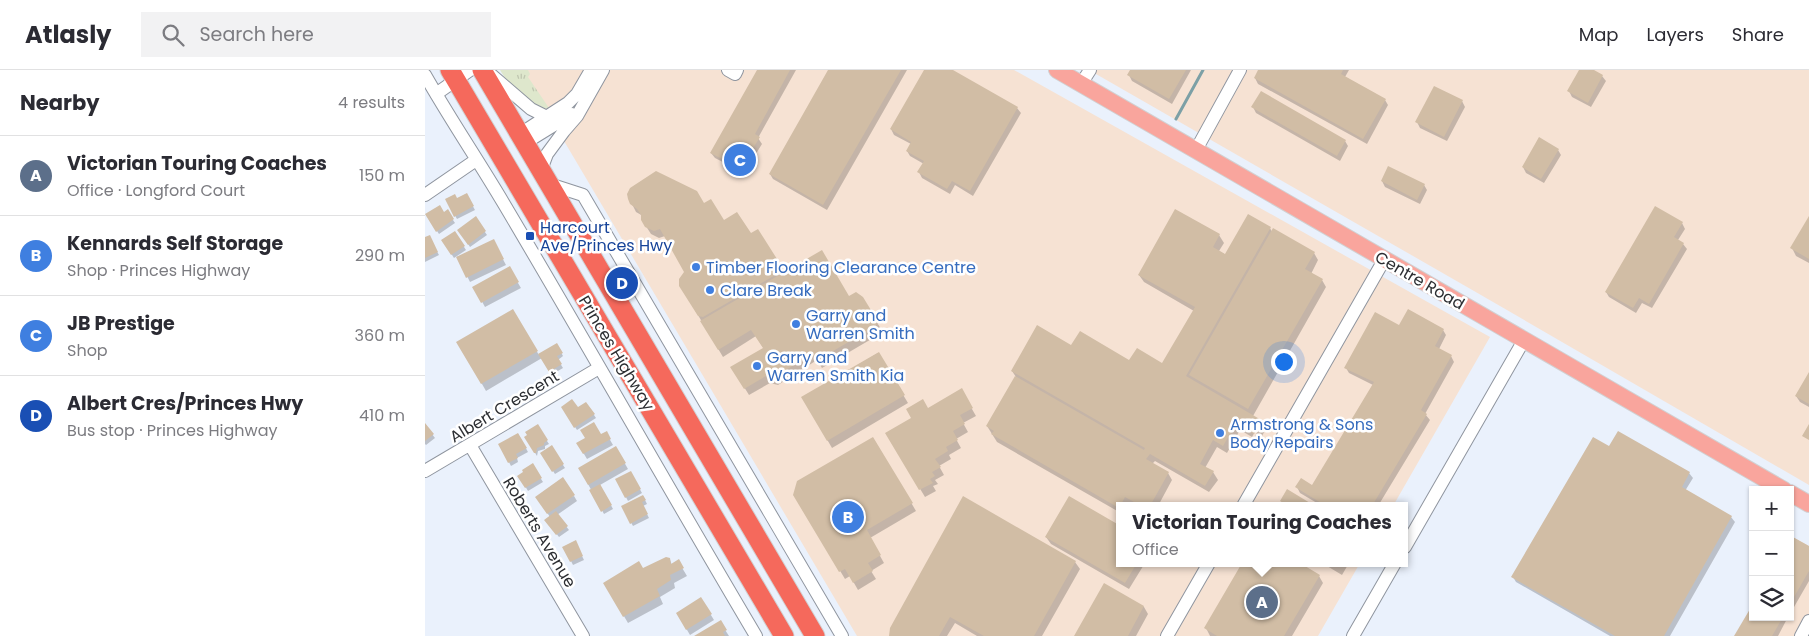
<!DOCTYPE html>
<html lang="en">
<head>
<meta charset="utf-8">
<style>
  body { margin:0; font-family:Poppins,sans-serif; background:#f2f2f3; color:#2b2b33 }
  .controls { position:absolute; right:15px; bottom:15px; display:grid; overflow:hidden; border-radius:0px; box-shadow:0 1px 4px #0004 }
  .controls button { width:45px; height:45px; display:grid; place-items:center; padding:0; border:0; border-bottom:1px solid #e1e1e2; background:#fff; color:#2b2b33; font:25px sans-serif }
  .you { position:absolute; left:858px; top:291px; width:18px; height:18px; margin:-12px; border:4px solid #fff; border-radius:50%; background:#1a73e8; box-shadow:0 0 0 8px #1a73e833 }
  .badge { display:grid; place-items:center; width:32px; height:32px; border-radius:50%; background:#287068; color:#fff; font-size:16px; font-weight:700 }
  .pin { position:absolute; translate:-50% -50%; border:2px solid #fff; box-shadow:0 1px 5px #0006 }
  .popup { position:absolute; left:691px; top:432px; width:292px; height:65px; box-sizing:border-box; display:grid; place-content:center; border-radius:0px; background:#fff; filter:drop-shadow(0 1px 4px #0005); font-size:16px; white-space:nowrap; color:#7c7c81 }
  .popup b { font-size:19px; color:#2b2b33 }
  .popup::after { content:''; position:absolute; left:50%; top:100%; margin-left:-10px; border:10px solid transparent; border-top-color:#fff }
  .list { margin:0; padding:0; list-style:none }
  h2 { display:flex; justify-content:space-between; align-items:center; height:65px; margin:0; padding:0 20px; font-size:21px }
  h2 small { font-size:16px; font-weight:400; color:#7c7c81 }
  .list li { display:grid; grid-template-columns:32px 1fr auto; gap:15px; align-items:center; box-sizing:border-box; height:80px; padding:0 20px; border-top:1px solid #e1e1e2 }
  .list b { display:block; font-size:19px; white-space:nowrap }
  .list p { margin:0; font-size:16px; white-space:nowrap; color:#7c7c81 }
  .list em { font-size:16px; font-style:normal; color:#7c7c81 }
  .icon { flex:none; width:28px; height:28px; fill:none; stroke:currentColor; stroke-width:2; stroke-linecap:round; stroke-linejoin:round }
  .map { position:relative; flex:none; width:1384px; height:566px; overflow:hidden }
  header { display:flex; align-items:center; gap:30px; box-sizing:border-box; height:70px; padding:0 25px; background:#fff; border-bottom:1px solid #e1e1e2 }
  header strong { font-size:24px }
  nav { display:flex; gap:28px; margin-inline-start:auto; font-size:18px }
  .search { width:350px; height:45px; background:#f2f2f3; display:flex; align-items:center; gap:12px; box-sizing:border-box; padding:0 18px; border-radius:0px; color:#7c7c81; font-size:19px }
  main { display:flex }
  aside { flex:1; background:#fff }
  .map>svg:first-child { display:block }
</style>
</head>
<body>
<header>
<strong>Atlasly</strong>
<div class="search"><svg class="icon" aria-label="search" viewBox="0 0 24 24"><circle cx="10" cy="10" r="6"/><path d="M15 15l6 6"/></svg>Search here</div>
<nav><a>Map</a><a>Layers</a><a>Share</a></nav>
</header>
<main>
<aside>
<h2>Nearby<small>4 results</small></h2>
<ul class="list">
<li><span class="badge" style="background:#5c6f8a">A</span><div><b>Victorian Touring Coaches</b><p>Office · Longford Court</p></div><em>150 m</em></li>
<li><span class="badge" style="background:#3f7fe0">B</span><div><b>Kennards Self Storage</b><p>Shop · Princes Highway</p></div><em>290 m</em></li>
<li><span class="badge" style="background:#3f7fe0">C</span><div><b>JB Prestige</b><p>Shop</p></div><em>360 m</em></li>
<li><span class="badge" style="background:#1a4fb4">D</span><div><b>Albert Cres/Princes Hwy</b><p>Bus stop · Princes Highway</p></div><em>410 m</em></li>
</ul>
</aside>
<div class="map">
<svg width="1384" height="566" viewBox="0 0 1384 566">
  <defs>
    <pattern id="grass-tufts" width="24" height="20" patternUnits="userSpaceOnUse" patternTransform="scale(1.25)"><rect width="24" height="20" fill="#dee7cc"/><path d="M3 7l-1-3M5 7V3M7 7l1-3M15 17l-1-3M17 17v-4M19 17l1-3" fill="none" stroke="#bfc6b0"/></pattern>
  </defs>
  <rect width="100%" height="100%" fill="#eaf1fc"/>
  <path fill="#f6e2d3" d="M97 0H589L1065 267 968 436H694V493H935L893 566H432Z
    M664 0H1384V415L1049 221Z
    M1366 466 1384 476V566H1310L1328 534V547H1365Z"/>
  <path fill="url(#grass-tufts)" d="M75 0H103L105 4 103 7 124 38C108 42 82 13 75 0Z"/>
  <path fill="#0003" d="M334 0H371L333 68 337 74 319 103 290 88 286 83Z
    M405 0H482L402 140 348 109 345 104Z
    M501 0H525L592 38 596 43 548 126 530 115 525 124 497 108 494 102 499 94 485 86 482 81 486 74 469 65 466 59Z
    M707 0H766L747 34 707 11 704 5Z
    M835 0H924L920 7 960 30 963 35 942 74 833 14 830 8Z
    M1156 0H1167L1177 6 1181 11 1166 37 1147 27 1144 21Z
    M1037 31 1040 37 1022 71 995 58 992 52Z
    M828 37 920 71 923 76 915 91 831 43Z
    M1133 80 1136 85 1119 113 1101 103 1098 97Z
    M957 111 999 115 1002 120 995 134 960 117Z
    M41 124 50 140 32 149 21 130H31Z
    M207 134 278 135 298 152 325 165 333 161 359 204 423 227 437 228 456 259 455 264 397 298 392 290 353 315 345 313 324 325 311 304 339 279 331 266 298 287 255 215 260 202 240 166 234 168 226 164 217 150 218 146 211 142Z
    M22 141 30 153 14 164 1 145 19 143Z
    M751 141 794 165 799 173 794 181 801 185 845 158 847 162 889 183 893 190 886 204 897 210 901 217 828 346 837 351 841 359 834 371 829 368 837 353H835L827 367 815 360 802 383 792 377 780 398 788 402 793 410 784 422 730 391 727 394 743 403 747 410 733 436H708L704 434 703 436H694V442L572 372 562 356 591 307 587 301 647 277 705 292 738 295 769 241 719 212 714 205Z
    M50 148 62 165 45 177 36 163Z
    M1384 149V193L1371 186 1367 178Z
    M1257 153 1260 159 1253 170 1258 174 1262 179 1227 238 1217 233 1211 243 1184 227 1181 222Z
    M30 163 41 180 32 186 33 187 71 176 81 195 45 212 32 186 29 188 18 171Z
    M4 167 14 185 0 192V169Z
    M84 198 96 218 60 237 49 217Z
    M87 241 114 285 132 275 138 286 133 290 138 298 126 305 117 288 61 321 33 272Z
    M974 257 1018 260 1021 265 1014 279 1026 286 1029 292 1000 344 1005 350 953 436H897L875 423 872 417 888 416 948 315 924 303 921 298Z
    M453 283 483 333 407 378 378 328Z
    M1384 304V337L1375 332 1371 326Z
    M536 320 551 346 538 353 543 362 531 369 536 378 524 385 526 389 514 396 519 405 510 410 513 414 508 416 511 421 500 427 462 364Z
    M161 333 171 348 152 360 137 337 152 339Z
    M0 355 10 368 1 375 0 374Z
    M112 356 124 374 120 376V379L113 381 112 386 101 368Z
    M181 363 188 375 162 389 153 374Z
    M93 364 103 382 92 388 93 392 86 396 75 375Z
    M448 368 491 441 445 468 459 493 446 501 451 509 433 520 425 506 420 509 369 424Z
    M126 377 140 398 130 404 116 383Z
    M191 378 203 399 175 415 188 439 179 444 155 399Z
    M1185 378 1264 403 1268 408 1260 421 1306 447 1310 452 1245 566H1185L1091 512 1088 507Z
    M107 395 118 412 103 421 94 406Z
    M205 402 217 423 203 431 192 410Z
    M149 426 152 431 132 445 144 460 134 467 123 453 125 447 115 432Z
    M218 426 222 434 218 436 224 448 208 456 197 437Z
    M644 428 694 456V493H720L704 519 626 474 621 467Z
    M1367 467 1384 477V511L1365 544V470Z
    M150 472 159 490 148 495 139 477Z
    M245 490 247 495 253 491 262 506 249 513 250 518 235 527 238 534 203 553 180 514Z
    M650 492 655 499 617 566H552L530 553 522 566H466Z
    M897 493H924L917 505Z
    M894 506 898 513 867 566H785L781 558Z
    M680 515 719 537 723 544 711 566H651Z
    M276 529 289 550 265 565 252 543Z
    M1328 547H1363L1353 566H1311Z
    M295 552 304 566H272Z"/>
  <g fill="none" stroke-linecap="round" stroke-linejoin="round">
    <path stroke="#7ca0a6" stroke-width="3" d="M751 49 778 0"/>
  </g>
  <path fill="#d1bda5" d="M332 0H365L330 64 335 67 316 98 285 83Z
    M403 0H476L398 135 344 104Z
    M499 0H528L593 37 545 121 527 111 522 119 492 102 499 91 481 81 486 72 465 59Z
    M705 0H761L744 29 702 5Z
    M833 0H918L916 4 961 29 938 69 829 8Z
    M1154 0H1169L1178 5 1163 33 1142 21Z
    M1009 16 1038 30 1019 67 990 52Z
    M836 21 921 70 912 86 826 37Z
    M1114 67 1134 79 1116 109 1097 97Z
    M963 96 1000 114 992 130 956 111Z
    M231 101 272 121 279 133 286 129 299 150 312 142 326 163 333 159 359 200 278 247 273 246 254 216V209L259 202 235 159 229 161 220 157 216 150V145L212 139 205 134 203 129 202 124 205 118Z
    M42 123 49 136 29 147 20 129 30 124 32 128Z
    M15 135 19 142 23 139 29 149 11 162 0 144Z
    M1230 136 1258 152 1249 167 1259 173 1224 234 1214 228 1208 238 1180 222Z
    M750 139 795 164 788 177 800 184 823 144 846 157 761 306 838 351 829 364 811 354 798 376 788 370 775 394 789 401 780 416 725 384 721 389 744 402 725 436H716L700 427 694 438 566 364 569 361 561 356 590 306 719 380 720 378 586 301 612 255 646 275 655 261 704 290 712 278 737 293 770 237 713 205Z
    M51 146 61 161 43 175 32 160Z
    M1384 146V189L1365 178Z
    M848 158 890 182 880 199 898 209 823 339 764 305Z
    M30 161 40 176 26 185 16 170Z
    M5 165 13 182 0 188V167Z
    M69 169 79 189 41 208 31 187Z
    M397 180 424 226 431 222 438 227 452 250 451 256 391 291 387 284 348 308 341 306 319 319 305 297 338 278 326 260 293 280 275 251Z
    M85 196 94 212 56 233 47 217Z
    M88 239 113 281 56 314 31 272Z
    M983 239 1019 259 1010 276 1027 285 996 340 1002 344 947 436H901L870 417 876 408 887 415 949 312 919 298 950 242 974 255Z
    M132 273 138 283 132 286 137 294 124 302 113 284Z
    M454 282 480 325 402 371 376 327Z
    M1384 302V334L1370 326Z
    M537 318 548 338 535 345 540 354 528 361 533 370 521 377 523 381 510 389 516 397 507 402 510 406 505 409 508 413 494 420 460 363 486 348 481 339 498 329 503 338Z
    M147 329 153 337 161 332 170 344 149 358 136 337Z
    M169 352 176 364 182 361 186 369 158 384 151 373 160 368 155 360Z
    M0 353 9 364 0 371Z
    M113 354 123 370 119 373V375L112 378 111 383H109L99 367 102 365 100 362Z
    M1384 354V370L1377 366Z
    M1193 361 1265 402 1257 417 1307 446 1239 566H1190L1086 507 1168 367 1184 376Z
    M93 363 102 378 91 384 93 388 83 393 73 374Z
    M448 367 488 433 442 460 456 485 443 493 448 501 428 513 420 499 414 502 368 425 372 411Z
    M127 375 139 394 127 402 115 383Z
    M191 376 201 393 163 415 153 398Z
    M108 393 117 408 100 418 92 406 98 402 97 400Z
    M206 401 216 419 200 428 190 409Z
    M138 407 150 425 122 444 110 427Z
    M175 414 187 435 176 442 164 420Z
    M862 419 890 436H863L855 431Z
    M218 425 221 430 217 432 223 444 205 454 196 436Z
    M538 426 651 491 609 566H559L525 547 514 566H464L465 558Z
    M644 426 694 455V493H712L700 513 620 467Z
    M131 441 143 456 131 465 119 450Z
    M1366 466 1384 476V501L1365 534Z
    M151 470 158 486 145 492 137 477Z
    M241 487 245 488 246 494 254 489 259 498 245 505 246 510 232 519 235 526 198 547 178 513 214 491 218 498Z
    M817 493H875L895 505 859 566H792L779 558Z
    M679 513 719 536 703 566H649Z
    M276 527 287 544 261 560 251 543Z
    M1328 534V547H1358L1347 566H1309Z
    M296 550 302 560 298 562 300 566H269Z"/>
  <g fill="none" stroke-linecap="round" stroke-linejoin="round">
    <defs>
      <path id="minor" d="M303 0 310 4 312 0
        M63 2 106 39 122 47
        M0 5C25 49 53 90 79 134 164 277 246 423 331 566
        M656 14 665 0
        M11 24 45 0
        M95 64 143 33 152 24 166 0
        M100 73 147 44
        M771 80 815 0
        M116 100 122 84 139 61 152 46 178 0
        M124 114 158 125 417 566
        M0 125 51 90
        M45 375 158 566
        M0 401 174 298
        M818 436 959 190
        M980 477 1099 270
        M742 566 784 493
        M928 566 970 493
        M1376 566 1384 551"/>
      <path id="major" d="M632 0 1359 420
        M1365 423 1384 434"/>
      <path id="highway" d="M25 0 359 566
        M57 0 390 566"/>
    </defs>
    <use href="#minor" stroke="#8f959f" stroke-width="14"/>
    <use href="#major" stroke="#d1d1d2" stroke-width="18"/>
    <use href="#highway" stroke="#d1d1d2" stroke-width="21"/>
    <use href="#minor" stroke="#fff" stroke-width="12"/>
    <use href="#major" stroke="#f9a59d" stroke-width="16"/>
    <use href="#highway" stroke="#f5695c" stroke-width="19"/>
  </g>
  <rect fill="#1a4fb4" stroke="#fff" stroke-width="2" x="100" y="161" width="10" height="10" rx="2.5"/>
  <g fill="#3f7fe0" stroke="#fff" stroke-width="2">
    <circle cx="271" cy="197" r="5"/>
    <circle cx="285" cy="220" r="5"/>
    <circle cx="371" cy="254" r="5"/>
    <circle cx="332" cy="296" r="5"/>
    <circle cx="795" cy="363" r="5"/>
  </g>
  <g text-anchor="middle" stroke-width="5" stroke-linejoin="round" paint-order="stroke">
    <g font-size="16" fill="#164399" stroke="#fff" text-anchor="start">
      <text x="115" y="163">Harcourt<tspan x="115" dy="18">Ave/Princes Hwy</tspan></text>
    </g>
    <g font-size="16" fill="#366cbe" stroke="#fff" text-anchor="start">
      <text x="281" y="203">Timber Flooring Clearance Centre</text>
      <text x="295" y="226">Clare Break</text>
      <text x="381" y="251">Garry and<tspan x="381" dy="18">Warren Smith</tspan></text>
      <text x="342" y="293">Garry and<tspan x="342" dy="18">Warren Smith Kia</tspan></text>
      <text x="805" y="360">Armstrong &amp; Sons<tspan x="805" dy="18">Body Repairs</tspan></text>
    </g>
    <g font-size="16" fill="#2c2e32" stroke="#fff">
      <text transform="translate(995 210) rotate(30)" y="6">Centre Road</text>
      <text transform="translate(192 283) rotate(59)" y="6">Princes Highway</text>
      <text transform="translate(79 336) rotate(-31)" y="6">Albert Crescent</text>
      <text transform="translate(115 462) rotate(59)" y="6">Roberts Avenue</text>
    </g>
  </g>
</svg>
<div class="controls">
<button>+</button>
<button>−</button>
<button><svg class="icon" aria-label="layers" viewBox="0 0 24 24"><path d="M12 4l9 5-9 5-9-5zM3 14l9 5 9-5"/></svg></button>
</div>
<div class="you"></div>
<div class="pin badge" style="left:837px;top:532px;background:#5c6f8a">A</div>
<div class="popup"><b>Victorian Touring Coaches</b>Office</div>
<div class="pin badge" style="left:423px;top:447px;background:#3f7fe0">B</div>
<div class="pin badge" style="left:315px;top:90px;background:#3f7fe0">C</div>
<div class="pin badge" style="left:197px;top:213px;background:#1a4fb4">D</div>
</div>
</main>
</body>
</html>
